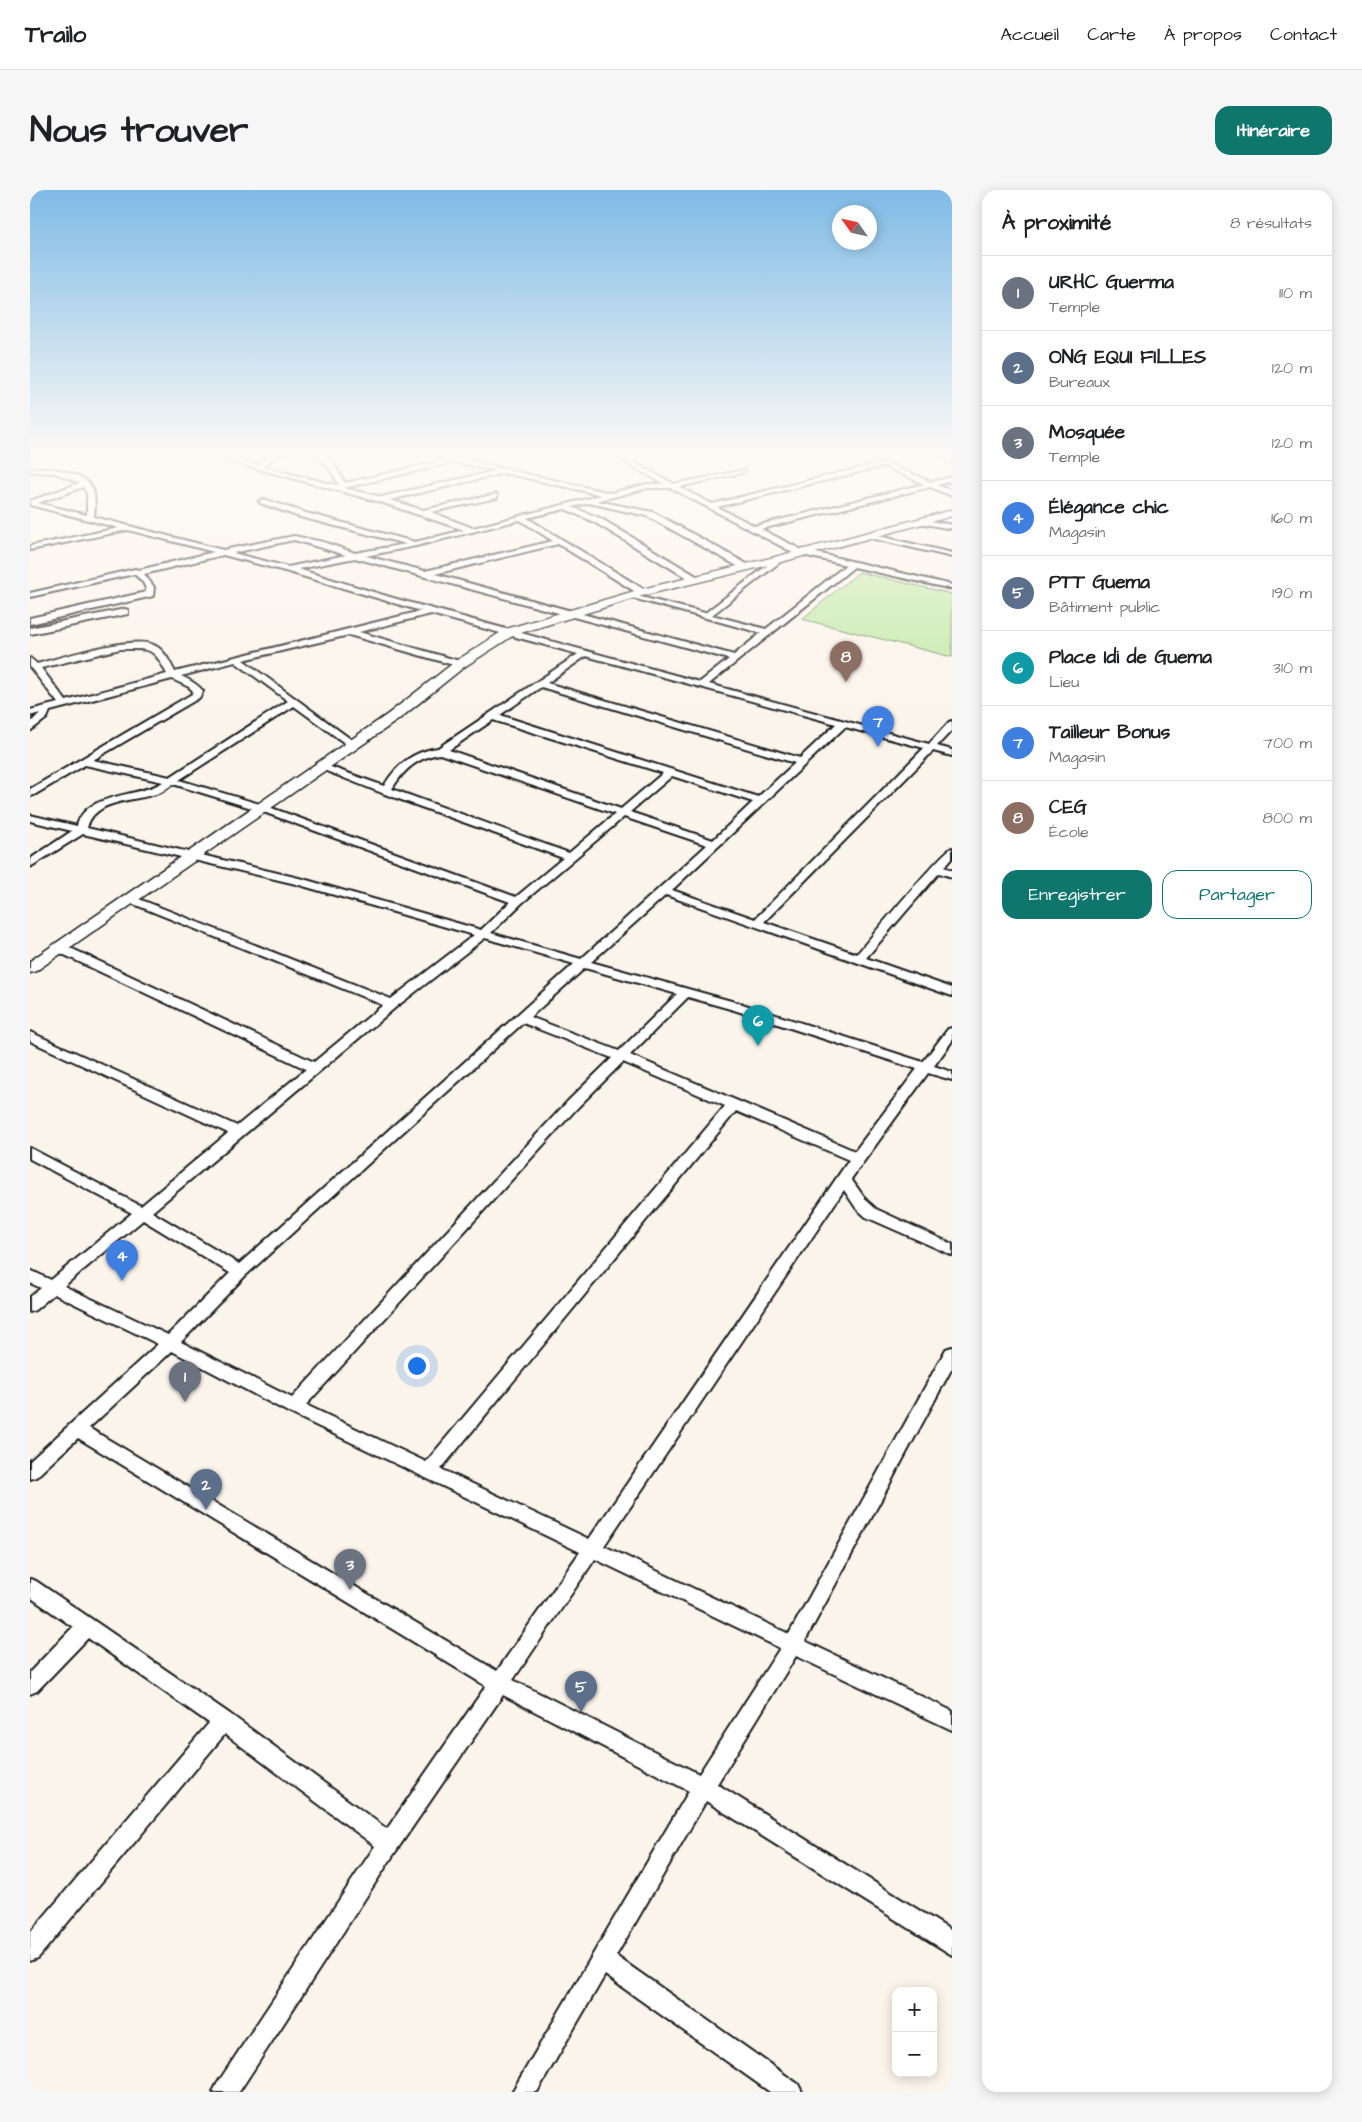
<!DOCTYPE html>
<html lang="fr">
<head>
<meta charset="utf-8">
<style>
  body { margin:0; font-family:"Architects Daughter",sans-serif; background:#f6f6f6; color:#202124 }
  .controls { position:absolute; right:15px; bottom:15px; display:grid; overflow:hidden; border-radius:10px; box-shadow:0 2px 12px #0003 }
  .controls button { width:45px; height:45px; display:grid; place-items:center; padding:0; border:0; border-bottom:1px solid #e0e0e0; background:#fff; color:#202124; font:25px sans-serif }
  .compass { position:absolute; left:802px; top:15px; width:45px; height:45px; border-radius:50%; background:#fff; box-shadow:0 2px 12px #0003; rotate:304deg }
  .you { position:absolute; left:386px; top:1175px; width:18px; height:18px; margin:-12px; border:4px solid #fff; border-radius:50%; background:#1a73e8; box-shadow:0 0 0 8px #1a73e833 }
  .badge { display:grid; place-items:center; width:32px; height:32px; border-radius:50%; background:#0f766e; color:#fff; font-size:16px; font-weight:700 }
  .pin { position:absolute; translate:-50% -41px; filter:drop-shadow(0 1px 2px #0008) }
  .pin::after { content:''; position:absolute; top:26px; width:18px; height:15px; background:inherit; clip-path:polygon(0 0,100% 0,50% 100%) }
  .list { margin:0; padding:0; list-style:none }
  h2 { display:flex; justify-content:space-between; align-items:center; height:65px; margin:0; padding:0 20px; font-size:21px }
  h2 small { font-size:16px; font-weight:400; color:#757577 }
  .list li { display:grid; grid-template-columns:32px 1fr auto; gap:15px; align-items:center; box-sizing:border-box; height:75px; padding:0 20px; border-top:1px solid #e0e0e0 }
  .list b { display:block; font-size:19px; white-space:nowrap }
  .list p { margin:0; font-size:16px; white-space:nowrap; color:#757577 }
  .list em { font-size:16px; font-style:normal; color:#757577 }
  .actions { display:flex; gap:10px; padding:15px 20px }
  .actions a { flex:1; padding:11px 0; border:1px solid #0f766e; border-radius:15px; text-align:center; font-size:18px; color:#0f766e }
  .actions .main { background:#0f766e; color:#fff }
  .map { position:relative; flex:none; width:922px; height:1902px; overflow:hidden; border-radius:15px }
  header { display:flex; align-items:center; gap:30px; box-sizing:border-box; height:70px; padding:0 25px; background:#fff; border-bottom:1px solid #e0e0e0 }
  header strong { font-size:24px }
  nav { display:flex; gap:28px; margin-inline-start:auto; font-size:18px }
  .intro { display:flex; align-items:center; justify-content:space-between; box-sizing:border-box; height:120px; padding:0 30px }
  h1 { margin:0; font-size:35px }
  .button { padding:12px 22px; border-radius:15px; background:#0f766e; color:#fff; font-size:18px; font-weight:700 }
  main { display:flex; gap:30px; padding:0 30px }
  aside { flex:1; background:#fff; border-radius:15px; box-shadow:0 2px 12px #0003 }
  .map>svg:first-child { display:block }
</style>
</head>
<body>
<header>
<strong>Trailo</strong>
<nav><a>Accueil</a><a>Carte</a><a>À propos</a><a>Contact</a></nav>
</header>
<div class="intro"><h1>Nous trouver</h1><a class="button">Itinéraire</a></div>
<main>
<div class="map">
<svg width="922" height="1902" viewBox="0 0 922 1902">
  <rect width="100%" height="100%" fill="#fbf4eb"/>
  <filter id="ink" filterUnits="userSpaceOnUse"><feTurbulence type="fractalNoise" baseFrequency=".02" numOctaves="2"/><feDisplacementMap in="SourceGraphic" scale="10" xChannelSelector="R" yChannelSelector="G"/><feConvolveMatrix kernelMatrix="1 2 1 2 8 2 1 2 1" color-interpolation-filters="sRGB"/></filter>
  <g filter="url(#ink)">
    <path fill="#c1e9a4" stroke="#6e8260" d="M829 382 922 404V467L772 429Z"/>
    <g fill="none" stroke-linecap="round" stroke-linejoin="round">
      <defs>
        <path id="street" d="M165 262H178L226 275 241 265 262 262 245 267 233 277 305 295 309 294 296 274 283 262C300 262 307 280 315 293L416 270 385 262C399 262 412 268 425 268 437 268 451 262 465 262L434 270 581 303 618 294H634L586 267 572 262 590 265 644 294 715 280V282L649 297 682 314 855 272 901 292 922 287V291L907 295 922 301V306L900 297 731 339 770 359 922 395V399L824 377 679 494 899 554 919 532 922 531V540L907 556 922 560V566L903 561 734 732 827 764C839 750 913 660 922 658V668L914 677 922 680V687L909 683 836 768 922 798V806L636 705 561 772 712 814 893 872 918 839 922 838V851L904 876 922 882V890L898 883 821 989 836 1010 846 1019 922 1054V1065L836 1027 826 1018 814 1000 574 1356 759 1444 916 1159 922 1157V1178L775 1451 922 1521V1540L766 1466 687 1594 922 1741V1765L676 1611 586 1766 768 1894 772 1902H740L575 1785 507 1902H482L659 1601 473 1505 366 1661 209 1902H183L187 1894 345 1656 195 1544 8 1768 0 1771V1743L179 1533 58 1448 7 1501 0 1504V1482L43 1437 0 1407V1389L6 1391 200 1524 357 1639 456 1496 48 1248 6 1287 0 1289V1271L128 1154 24 1104 5 1120 0 1122V1107L11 1098 0 1093V1080L21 1090 102 1023 0 969V958L111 1016 198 943 0 851V842L207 936 276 879 26 761 24 758 26 755H34L284 872 353 815 96 711 94 709 96 707H104L361 809 444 745 266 694 53 644 0 677V669L42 641 0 631V625L47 636C55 602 108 608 133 592L55 575 4 605 0 606V599L162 504 163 501 159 497 142 489 20 521 17 528 0 541V533L10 523 0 526V520L28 513 0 477V468L7 474C33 467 97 447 121 454 134 458 139 471 145 482L391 421 255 381 193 365 114 384 124 397 123 406 0 434V428L116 402C116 393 110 389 104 384L0 407V403L105 379 109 380 184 362 98 340 0 360V356L89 338 0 315V311L50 293 25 283 0 282V278C16 276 62 282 64 304 65 311 65 320 64 327L193 360 264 346 293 352 325 363 376 354 270 327 230 313 229 311 233 309 276 323 385 352 434 340 350 312ZM425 272 465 281 351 307 314 298ZM854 276 894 294 725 336 687 317ZM474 283 572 305 443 338 401 322 467 308V304L393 320 360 310ZM53 297 57 303V325L8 313ZM618 298H641L764 363 816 375 736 439 682 425 750 372 751 370 747 368 675 423 599 404 595 406 731 443 704 465 405 384 528 354 609 404H615V400L497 328 535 319 564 332 662 391H668V387L570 328 542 317 559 313 617 326 711 378H717V374L623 322 567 311ZM490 330 523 351 395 381 336 366 386 356ZM264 350 316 365 258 377 203 363ZM325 368 699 469 670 492 363 408 268 379ZM401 424 548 464 408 558C384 561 366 575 354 596L295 575H287L286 577 352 603 533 668 486 707 236 616 149 590 264 516 320 557H326V553L213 470 319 445 427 476H433V472L329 442ZM90 459C120 459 123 456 137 484L36 511 11 478ZM556 466 806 534 770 568 517 493ZM205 472 258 511 140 587 63 570 169 508 173 501C167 494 160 490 151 486ZM511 497 765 573 728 607 470 525ZM463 530 633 583 591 619 419 560ZM815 537 894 558 725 729 642 700ZM410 564 585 624 539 663 362 599C373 580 388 567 410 564ZM642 586 723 612 683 650 600 622ZM143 594 228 620 480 712 451 740 273 689 57 638C64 608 105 612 129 603 134 601 138 597 143 594ZM594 627 677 655 551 769 461 743 492 713ZM455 748 544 774 209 1074 122 1022 366 817ZM555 778 647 804 589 861 500 827ZM658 807 704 820 887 879 825 961 600 865ZM493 833 582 868 538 911 262 1208 151 1152 215 1086ZM593 872 695 916 396 1272 276 1215 548 917ZM706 921 819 970 559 1349 411 1279ZM113 1030 200 1083 138 1145 34 1096ZM142 1161 258 1222 550 1362 467 1481 59 1238ZM565 1369 750 1458 669 1584 483 1490Z
          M898 262H908L922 268V273Z
          M890 329 922 335V339L890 333Z
          M836 343 922 363V367L836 347Z
          M95 419 98 420V424L0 444V438Z"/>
        <path id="secondary" d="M922 320V326L751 372 615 405 484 445 434 477 368 530 6 781 0 783V771L358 524 426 471 476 439 608 400 745 367Z"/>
      </defs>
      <use href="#street" stroke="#1c1c1c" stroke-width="4"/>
      <use href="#secondary" stroke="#1c1c1c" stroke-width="3"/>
      <use href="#street" fill="#fff" fill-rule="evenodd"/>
      <use href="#secondary" fill="#fff" fill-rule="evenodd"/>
    </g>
  </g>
  <linearGradient id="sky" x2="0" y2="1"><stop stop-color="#7fbbe6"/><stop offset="0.5" stop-color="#fdfaf6"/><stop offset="1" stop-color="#fdfaf6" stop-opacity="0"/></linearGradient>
  <rect width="922" height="529" fill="url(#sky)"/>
</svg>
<div class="controls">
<button>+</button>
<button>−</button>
</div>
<svg class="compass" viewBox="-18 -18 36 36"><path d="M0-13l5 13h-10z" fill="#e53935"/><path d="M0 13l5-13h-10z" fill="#757577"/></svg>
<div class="you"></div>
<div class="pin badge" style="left:155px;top:1212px;background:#6b7280">1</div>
<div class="pin badge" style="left:176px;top:1320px;background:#5c6f8a">2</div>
<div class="pin badge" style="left:320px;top:1400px;background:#6b7280">3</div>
<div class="pin badge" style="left:92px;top:1091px;background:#3f7fe0">4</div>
<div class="pin badge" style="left:551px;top:1522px;background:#5c6f8a">5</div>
<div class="pin badge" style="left:728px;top:856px;background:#0f9aa8">6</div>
<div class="pin badge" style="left:848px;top:557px;background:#3f7fe0">7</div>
<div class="pin badge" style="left:816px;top:492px;background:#8d6e63">8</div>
</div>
<aside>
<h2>À proximité<small>8 résultats</small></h2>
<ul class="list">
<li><span class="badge" style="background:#6b7280">1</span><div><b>URHC Guerma</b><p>Temple</p></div><em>110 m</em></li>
<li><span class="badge" style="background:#5c6f8a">2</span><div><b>ONG EQUI FILLES</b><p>Bureaux</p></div><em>120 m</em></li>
<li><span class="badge" style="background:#6b7280">3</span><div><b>Mosquée</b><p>Temple</p></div><em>120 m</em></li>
<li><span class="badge" style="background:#3f7fe0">4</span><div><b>Élégance chic</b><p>Magasin</p></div><em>160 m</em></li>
<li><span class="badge" style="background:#5c6f8a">5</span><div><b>PTT Guema</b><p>Bâtiment public</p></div><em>190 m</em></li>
<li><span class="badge" style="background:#0f9aa8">6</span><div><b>Place Idi de Guema</b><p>Lieu</p></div><em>310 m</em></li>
<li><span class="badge" style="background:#3f7fe0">7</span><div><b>Tailleur Bonus</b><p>Magasin</p></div><em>700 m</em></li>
<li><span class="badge" style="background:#8d6e63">8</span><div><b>CEG</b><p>École</p></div><em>800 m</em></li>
</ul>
<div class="actions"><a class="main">Enregistrer</a><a>Partager</a></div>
</aside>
</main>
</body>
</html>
